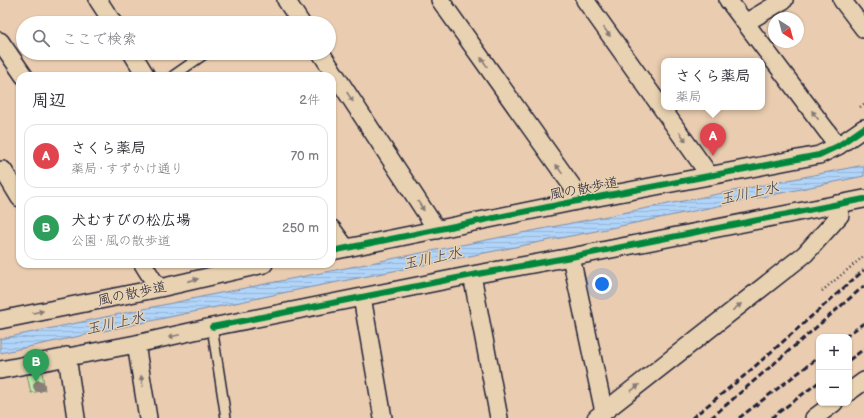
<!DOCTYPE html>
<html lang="ja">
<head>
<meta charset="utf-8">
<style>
  body { margin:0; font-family:"Balsamiq Sans","Klee One",sans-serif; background:#f2f2f3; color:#2b2b33 }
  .controls { position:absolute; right:12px; bottom:12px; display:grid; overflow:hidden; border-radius:8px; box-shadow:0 1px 3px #0004 }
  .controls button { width:36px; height:36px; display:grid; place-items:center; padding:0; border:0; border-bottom:1px solid #e1e1e2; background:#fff; color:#2b2b33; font:20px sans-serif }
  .compass { position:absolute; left:768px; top:12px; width:36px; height:36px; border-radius:50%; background:#fff; box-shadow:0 1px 3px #0004; rotate:144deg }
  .you { position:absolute; left:602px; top:284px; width:14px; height:14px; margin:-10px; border:3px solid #fff; border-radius:50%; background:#1a73e8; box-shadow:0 0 0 6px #1a73e833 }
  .badge { display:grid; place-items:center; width:26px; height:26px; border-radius:50%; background:#1a73e8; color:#fff; font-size:13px; font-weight:700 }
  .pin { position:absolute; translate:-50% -33px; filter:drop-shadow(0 1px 2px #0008) }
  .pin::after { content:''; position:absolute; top:21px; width:14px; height:12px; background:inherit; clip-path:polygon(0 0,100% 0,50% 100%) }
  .popup { position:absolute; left:661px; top:58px; width:104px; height:52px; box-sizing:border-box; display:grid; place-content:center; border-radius:8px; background:#fff; filter:drop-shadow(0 1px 3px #0005); font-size:13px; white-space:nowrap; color:#7c7c81 }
  .popup b { font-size:15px; color:#2b2b33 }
  .popup::after { content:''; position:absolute; left:50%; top:100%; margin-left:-8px; border:8px solid transparent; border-top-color:#fff }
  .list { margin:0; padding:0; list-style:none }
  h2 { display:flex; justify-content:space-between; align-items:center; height:52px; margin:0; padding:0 16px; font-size:17px }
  h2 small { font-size:13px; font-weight:400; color:#7c7c81 }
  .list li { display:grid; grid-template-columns:26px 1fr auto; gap:12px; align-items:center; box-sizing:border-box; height:64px; margin:0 8px 8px; padding:0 8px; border:1px solid #e1e1e2; border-radius:12px }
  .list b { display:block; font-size:15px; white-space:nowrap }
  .list p { margin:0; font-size:13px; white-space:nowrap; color:#7c7c81 }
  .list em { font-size:13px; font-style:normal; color:#7c7c81 }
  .icon { flex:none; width:22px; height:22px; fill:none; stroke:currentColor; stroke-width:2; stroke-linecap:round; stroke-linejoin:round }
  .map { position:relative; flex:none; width:864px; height:418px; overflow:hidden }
  .search { position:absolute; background:#fff; box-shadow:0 1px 3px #0004; left:16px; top:16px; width:320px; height:44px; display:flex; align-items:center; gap:10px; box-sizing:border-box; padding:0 14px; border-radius:22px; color:#7c7c81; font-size:15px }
  .panel { position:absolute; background:#fff; box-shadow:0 1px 3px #0004; left:16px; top:72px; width:320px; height:196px; border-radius:12px }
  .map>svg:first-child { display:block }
</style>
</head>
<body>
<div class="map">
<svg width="864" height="418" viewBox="0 0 864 418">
  <defs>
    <pattern id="water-rules" width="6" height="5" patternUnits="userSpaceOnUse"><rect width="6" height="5" fill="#b1d4f9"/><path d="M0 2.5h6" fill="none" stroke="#98b6d6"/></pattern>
  </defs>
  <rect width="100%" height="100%" fill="#eacdb0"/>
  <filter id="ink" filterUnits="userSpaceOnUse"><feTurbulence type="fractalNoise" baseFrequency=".025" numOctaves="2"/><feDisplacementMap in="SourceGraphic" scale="8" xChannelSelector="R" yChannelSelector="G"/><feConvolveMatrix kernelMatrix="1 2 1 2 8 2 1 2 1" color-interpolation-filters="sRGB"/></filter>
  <g filter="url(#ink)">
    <path fill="#c1eba7" stroke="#728671" d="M42 372 45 390 31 393 27 375Z"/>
    <path fill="url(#water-rules)" stroke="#788dad" d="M864 165V176L601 230 287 292 0 353V339L225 292Z"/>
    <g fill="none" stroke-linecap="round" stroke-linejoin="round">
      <defs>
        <path id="service" d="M173 76 206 53
          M212 327 226 418"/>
        <path id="minor" d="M98 0 113 23
          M286 0 301 23
          M440 0 582 200
          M585 0 710 176
          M728 0 838 146
          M842 0 864 29
          M745 23 784 0
          M0 41 24 76
          M132 53 146 76
          M321 53 437 230
          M3 170 20 198
          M332 229 346 248
          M332 251 582 200 819 155 838 146 864 128
          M571 257 604 412
          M143 264 153 280 160 288
          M472 275 499 418
          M362 297 383 418
          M0 320 160 288 264 264
          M136 344 148 418
          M67 356 76 418
          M0 370 136 344 212 327 472 275 571 257 864 199
          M849 392 864 381
          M596 418 805 254 840 215 837 204
          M814 418 834 403"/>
      </defs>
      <use href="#service" stroke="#22223b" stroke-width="12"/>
      <use href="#minor" stroke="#22223b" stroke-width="20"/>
      <path stroke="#22223b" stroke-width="2.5" stroke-dasharray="1 3" stroke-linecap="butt" d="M860 107 864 104
        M822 291 864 256"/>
      <use href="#service" stroke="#e8d2b1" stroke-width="9"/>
      <use href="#minor" stroke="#e8d2b1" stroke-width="17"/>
      <path stroke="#22223b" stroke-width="3" stroke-dasharray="6 3" stroke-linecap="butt" d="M845 337 864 323
        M849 360 864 349
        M692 418 744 376 864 270
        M711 418 864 286
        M739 418 819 357
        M771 418 819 382"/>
      <defs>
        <path id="cycleway" d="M332 251 582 200 819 155 838 146 864 128
          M212 327 472 275 571 257 864 199"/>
      </defs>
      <use href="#cycleway" stroke="#e8d2b1" stroke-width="8"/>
      <use href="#cycleway" stroke="#00873e" stroke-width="6"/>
    </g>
    <circle fill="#897f78" cx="39" cy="386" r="6"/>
    <defs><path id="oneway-solid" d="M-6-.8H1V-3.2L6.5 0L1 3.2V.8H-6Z"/></defs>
    <g fill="#857a76">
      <use href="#oneway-solid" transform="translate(607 32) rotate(54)"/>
      <use href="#oneway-solid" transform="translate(484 62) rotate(-125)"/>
      <use href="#oneway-solid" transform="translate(350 97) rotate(57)"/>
      <use href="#oneway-solid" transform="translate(815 115) rotate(-127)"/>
      <use href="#oneway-solid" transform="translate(683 137) rotate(54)"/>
      <use href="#oneway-solid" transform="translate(559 169) rotate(-125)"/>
      <use href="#oneway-solid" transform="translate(421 206) rotate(57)"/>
      <use href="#oneway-solid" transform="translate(193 280) rotate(-13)"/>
      <use href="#oneway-solid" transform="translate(737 307) rotate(-38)"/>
      <use href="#oneway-solid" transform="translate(38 312) rotate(-11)"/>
      <use href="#oneway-solid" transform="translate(174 336) rotate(168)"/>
      <use href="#oneway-solid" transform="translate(142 381) rotate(-99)"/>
      <use href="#oneway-solid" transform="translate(635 388) rotate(-38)"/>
    </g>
  </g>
  <g text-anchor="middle" stroke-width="3" stroke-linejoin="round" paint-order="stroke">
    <g font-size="14" fill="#22223b" stroke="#e8d2b1">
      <text transform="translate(584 188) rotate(-11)" y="5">風の散歩道</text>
      <text transform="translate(132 293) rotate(-12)" y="5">風の散歩道</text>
    </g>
    <g font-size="15" font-style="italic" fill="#373d58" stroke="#e8d2b1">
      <text transform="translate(749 193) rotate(-12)" y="5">玉川上水</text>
      <text transform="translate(432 258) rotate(-12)" y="5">玉川上水</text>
      <text transform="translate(115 323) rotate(-12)" y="5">玉川上水</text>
    </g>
  </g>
</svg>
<div class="controls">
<button>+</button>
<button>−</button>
</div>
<svg class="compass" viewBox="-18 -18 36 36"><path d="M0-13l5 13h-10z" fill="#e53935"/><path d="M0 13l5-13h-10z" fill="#7c7c81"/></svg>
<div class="you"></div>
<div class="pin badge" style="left:713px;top:156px;background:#e0444e">A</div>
<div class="popup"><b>さくら薬局</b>薬局</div>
<div class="pin badge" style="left:36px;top:382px;background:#2e9e5b">B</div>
<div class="search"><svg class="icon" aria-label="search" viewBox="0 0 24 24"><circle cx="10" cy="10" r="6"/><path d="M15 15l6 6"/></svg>ここで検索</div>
<section class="panel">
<h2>周辺<small>2件</small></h2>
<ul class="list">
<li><span class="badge" style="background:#e0444e">A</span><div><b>さくら薬局</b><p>薬局 · すずかけ通り</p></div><em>70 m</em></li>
<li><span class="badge" style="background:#2e9e5b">B</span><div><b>犬むすびの松広場</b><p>公園 · 風の散歩道</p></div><em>250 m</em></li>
</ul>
</section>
</div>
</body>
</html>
